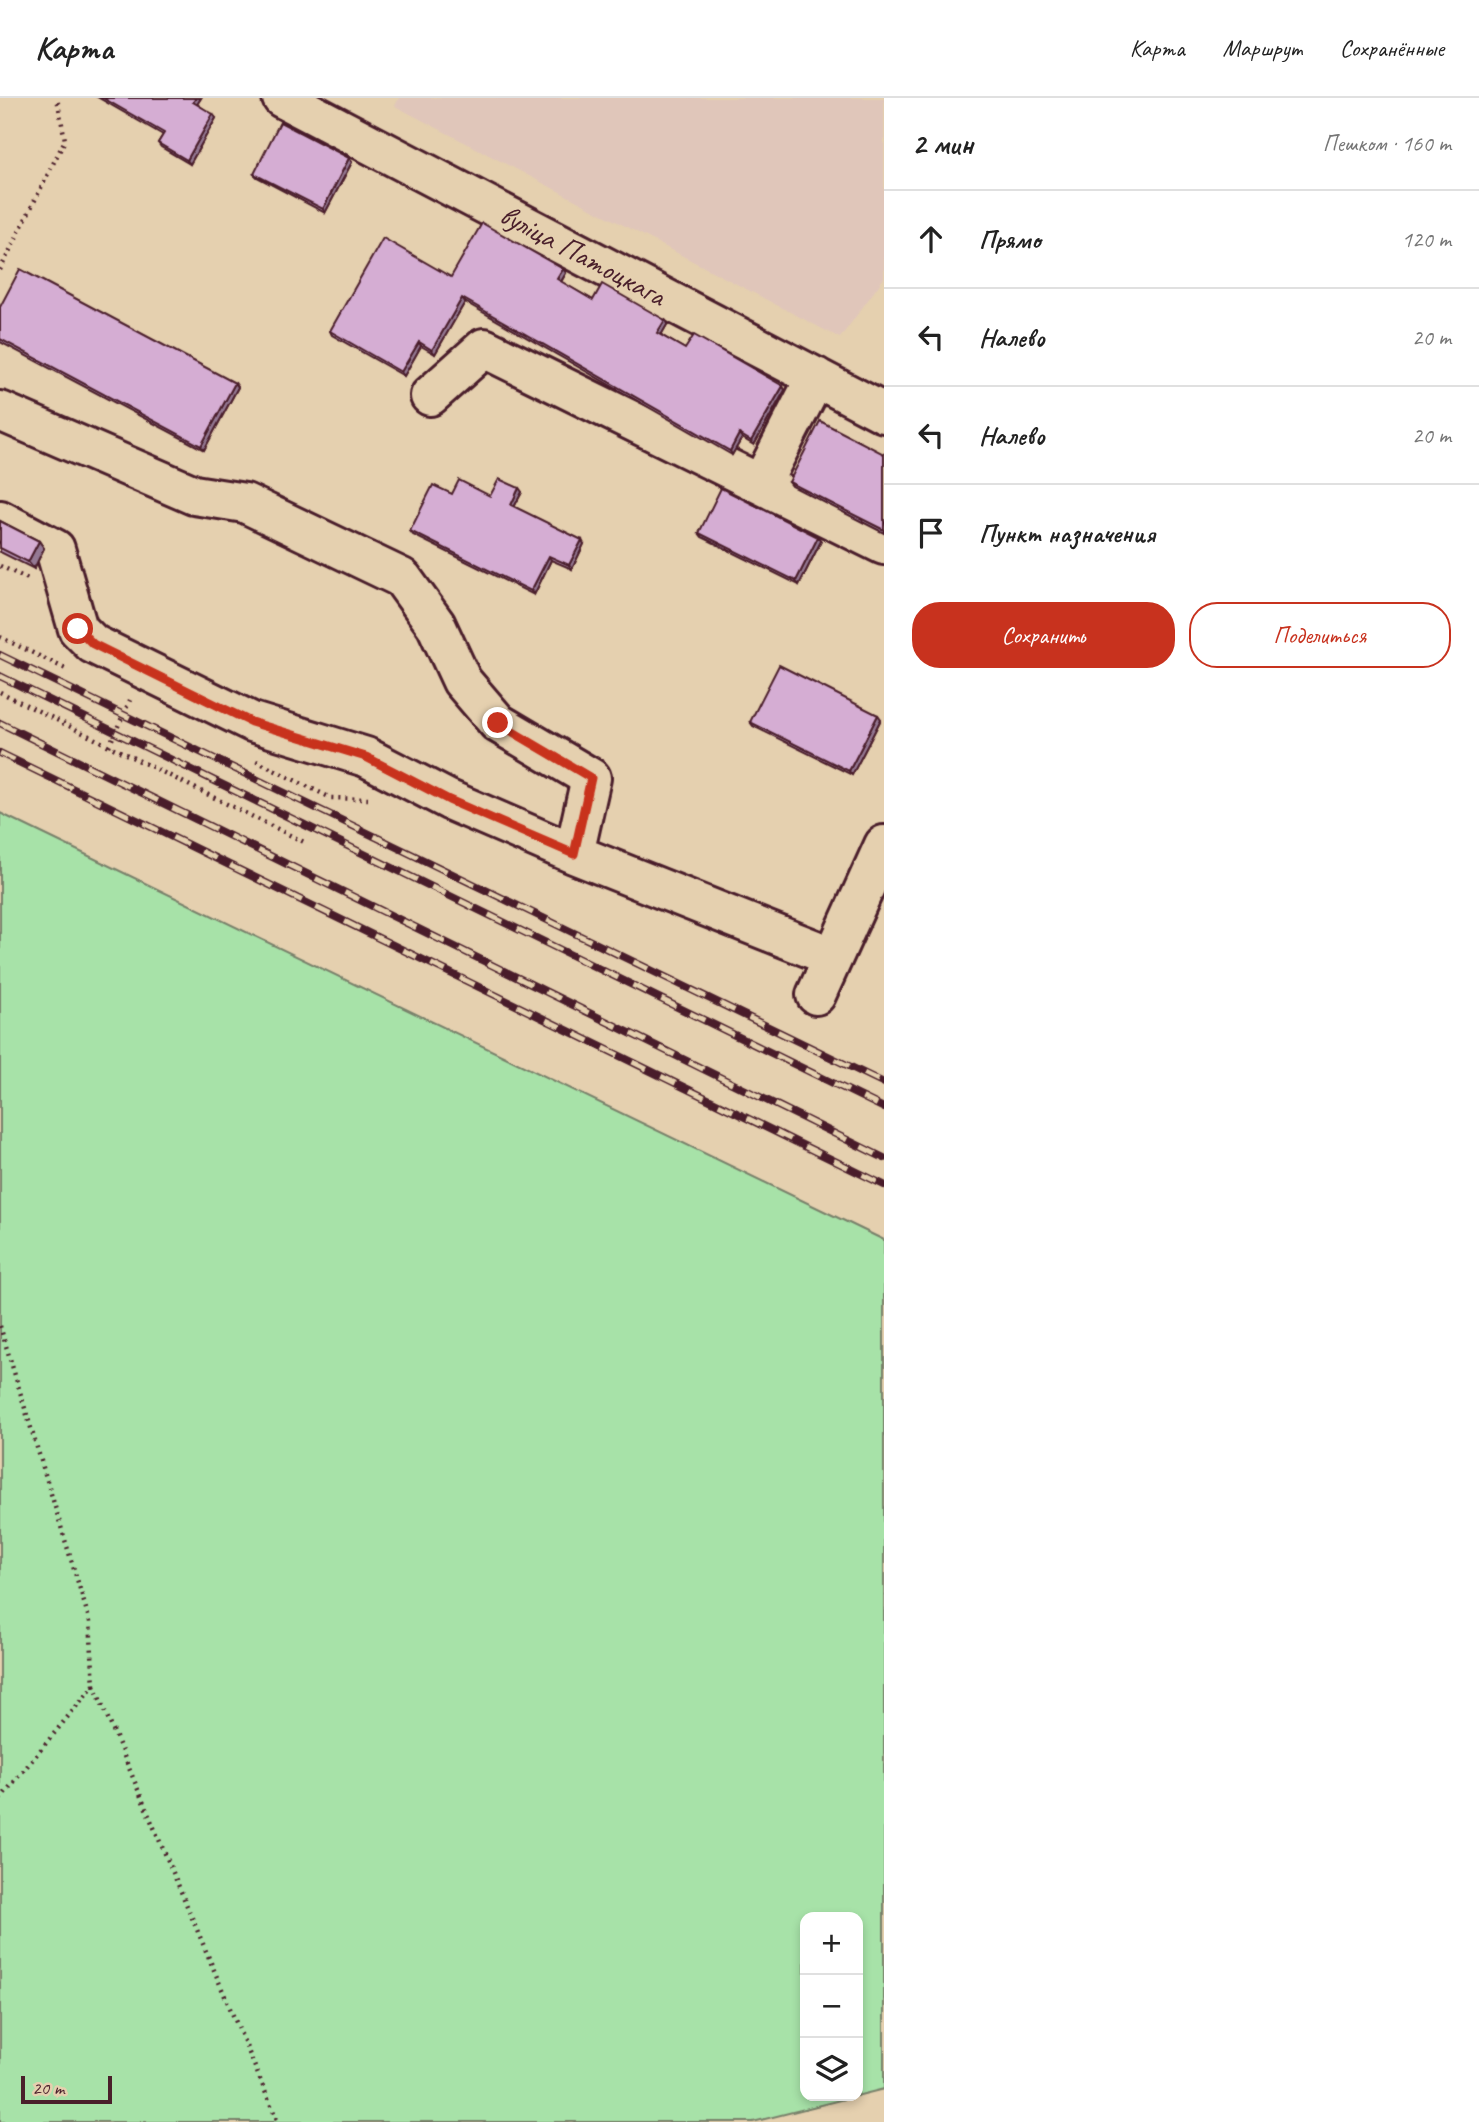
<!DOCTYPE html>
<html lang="ru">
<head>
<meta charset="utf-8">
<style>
  body { margin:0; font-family:Caveat,sans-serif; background:#f6f6f6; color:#222 }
  .controls { position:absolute; right:21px; bottom:21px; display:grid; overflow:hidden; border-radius:14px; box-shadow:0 4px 10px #0003 }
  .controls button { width:63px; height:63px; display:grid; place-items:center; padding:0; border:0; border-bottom:2px solid #e0e0e0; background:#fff; color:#222; font:35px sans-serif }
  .scale { position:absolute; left:21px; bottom:18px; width:91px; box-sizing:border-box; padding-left:7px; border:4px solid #4a1f2b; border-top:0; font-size:19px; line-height:24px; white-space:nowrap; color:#4a1f2b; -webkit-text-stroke:5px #e5d0af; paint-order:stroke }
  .stop { position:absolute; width:21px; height:21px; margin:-16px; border:5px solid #c8321e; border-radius:50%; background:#fff }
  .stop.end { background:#c8321e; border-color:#fff; box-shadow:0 2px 7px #0008 }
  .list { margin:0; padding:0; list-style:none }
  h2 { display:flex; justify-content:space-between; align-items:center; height:91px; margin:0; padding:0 28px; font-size:30px }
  h2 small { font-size:23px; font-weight:400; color:#767676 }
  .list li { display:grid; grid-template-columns:46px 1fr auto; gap:21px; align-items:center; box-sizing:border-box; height:98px; padding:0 28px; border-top:2px solid #e0e0e0 }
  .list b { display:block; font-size:26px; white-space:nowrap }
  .list em { font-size:23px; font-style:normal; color:#767676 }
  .actions { display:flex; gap:14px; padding:21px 28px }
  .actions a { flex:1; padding:16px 0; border:2px solid #c8321e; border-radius:28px; text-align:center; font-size:24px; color:#c8321e }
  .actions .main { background:#c8321e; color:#fff }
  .icon { flex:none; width:38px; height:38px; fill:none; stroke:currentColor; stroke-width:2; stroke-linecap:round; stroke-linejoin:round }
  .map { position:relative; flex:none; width:884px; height:2024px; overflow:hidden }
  header { display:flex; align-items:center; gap:42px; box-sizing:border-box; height:98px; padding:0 35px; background:#fff; border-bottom:2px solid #e0e0e0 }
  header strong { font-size:33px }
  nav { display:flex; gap:38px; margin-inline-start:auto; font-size:24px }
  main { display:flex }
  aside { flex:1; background:#fff }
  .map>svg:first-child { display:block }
</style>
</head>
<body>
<header>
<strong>Карта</strong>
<nav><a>Карта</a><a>Маршрут</a><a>Сохранённые</a></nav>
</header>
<main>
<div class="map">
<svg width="884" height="2024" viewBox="0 0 884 2024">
  <rect width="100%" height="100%" fill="#e5d0af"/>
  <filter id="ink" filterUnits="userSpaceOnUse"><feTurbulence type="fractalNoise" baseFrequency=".0143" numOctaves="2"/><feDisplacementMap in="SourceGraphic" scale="14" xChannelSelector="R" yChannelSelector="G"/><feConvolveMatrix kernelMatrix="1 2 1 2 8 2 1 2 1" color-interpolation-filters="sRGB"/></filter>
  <g filter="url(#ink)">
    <path fill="#e0c6ba" d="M399 0H884V180L840 240 395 8Z"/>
    <path fill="#a7e2a8" stroke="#78806a" stroke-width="2" fill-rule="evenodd" d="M0 715 884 1142V1991L753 2024H0ZM805 1819H858V1998H805Z"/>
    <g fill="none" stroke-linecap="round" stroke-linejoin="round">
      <defs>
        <path id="minor" d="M282 0 884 315
          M430 298 484 250 884 447
          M0 313 194 397 245 405 402 480 436 527 462 583 498 625 591 680 574 756
          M761 386 816 279
          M0 422 55 451 78 531 93 546 252 624 366 659 449 702 574 756 833 859
          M816 897 884 747"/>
      </defs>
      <use href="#minor" stroke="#4a1f2b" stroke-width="44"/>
      <path stroke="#4a1f2b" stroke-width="4.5" stroke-dasharray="2 5" stroke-linecap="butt" d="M0 172 65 42 57 0
        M0 468 28 481
        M0 539 68 572
        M0 594 306 745
        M109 648 130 602
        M256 663 331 700 368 701
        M0 1228 90 1524 94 1587 0 1701
        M94 1587 278 2024"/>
      <use href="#minor" stroke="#e5d0af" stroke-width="38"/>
      <defs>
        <path id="rail" d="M0 557 884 985
          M0 578 884 1010
          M0 625 884 1060
          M0 655 884 1087"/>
      </defs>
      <use href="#rail" stroke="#4a1f2b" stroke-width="8"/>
      <use href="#rail" stroke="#e5d0af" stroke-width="5" stroke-dasharray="16" stroke-linecap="butt"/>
    </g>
    <path fill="#b795b5" stroke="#4a1f2b" stroke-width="2" d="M99 0H201L197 6 216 20 190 66 161 49 158 45 163 37Z
      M349 60 352 64 325 115 257 79 254 76Z
      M563 171 566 175 561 184 593 202 665 222 668 225 661 237 685 251 785 292 754 347 742 340 732 357 465 204 435 256 421 248 404 278 332 237 330 233 451 179Z
      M0 209 235 285 238 289 204 352 0 244Z
      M884 356V435L792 388 789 384Z
      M519 390 522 394 514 409 584 446 572 471 551 462 534 497 413 437 410 433 452 396 490 398Z
      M0 423 39 443 44 450 34 471 0 454Z
      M699 435 818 439 821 443 799 487 702 439Z
      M878 617 881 621 852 677 753 628 750 624Z"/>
    <path fill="#957994" stroke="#4a1f2b" stroke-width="2" d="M196 0H201L196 8 193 4Z
      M213 16 216 20 190 66 187 62Z
      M349 60 352 64 325 115 323 111Z
      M563 171 566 175 560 185 557 181Z
      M462 200 465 204 435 256 432 252Z
      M665 222 668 225 660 239 657 235Z
      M419 244 421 248 404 278 401 274Z
      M235 285 238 289 204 352 201 348Z
      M783 288 785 292 754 347 751 343Z
      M739 336 742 340 732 357 730 353Z
      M519 390 522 394 513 411 511 407Z
      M818 439 821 443 799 487 796 483Z
      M582 442 584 446 572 471 569 467Z
      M39 443 44 450 34 471 28 464Z
      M549 458 551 462 534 497 531 493Z
      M878 617 881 621 852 677 849 673Z"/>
    <path fill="#d5add3" stroke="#4a1f2b" stroke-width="2" d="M103 0H196L193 4 213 16 187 62 158 45 164 35Z
      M280 24 349 60 323 111 254 76Z
      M482 125 563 171 557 181 593 202 602 186 665 222 657 235 685 251 694 237 783 288 751 343 739 336 730 353 462 200 432 252 419 244 401 274 330 233 383 140 451 179Z
      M20 171 235 285 201 348 0 241V209Z
      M820 323 884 356V432L789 384Z
      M499 381 519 390 511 407 582 442 569 467 549 458 531 493 410 433 433 387 452 396 459 382 490 398Z
      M721 390 818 439 796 483 699 435Z
      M0 423 39 443 28 464 0 450Z
      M779 567 878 617 849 673 750 624Z"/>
  </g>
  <g fill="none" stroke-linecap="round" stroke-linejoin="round" filter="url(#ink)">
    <path stroke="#c8321e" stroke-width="9" d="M78 531 93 546 251 624 366 659 449 702 574 756 591 680 498 625"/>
  </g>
  <g text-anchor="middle" stroke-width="5" stroke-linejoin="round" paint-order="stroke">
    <g font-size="30" fill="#4a1f2b" stroke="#e5d0af">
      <text transform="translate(583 157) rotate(28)" y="10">вуліца Патоцкага</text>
    </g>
  </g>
</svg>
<div class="controls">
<button>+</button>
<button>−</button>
<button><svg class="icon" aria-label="layers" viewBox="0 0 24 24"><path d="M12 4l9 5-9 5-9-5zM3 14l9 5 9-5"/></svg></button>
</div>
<div class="scale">20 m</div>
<div class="stop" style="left:78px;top:531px"></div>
<div class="stop end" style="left:498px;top:625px"></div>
</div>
<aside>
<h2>2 мин<small>Пешком · 160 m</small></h2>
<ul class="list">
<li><svg class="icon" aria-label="ahead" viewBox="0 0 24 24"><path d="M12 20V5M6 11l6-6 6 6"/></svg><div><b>Прямо</b></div><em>120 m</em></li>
<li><svg class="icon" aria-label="left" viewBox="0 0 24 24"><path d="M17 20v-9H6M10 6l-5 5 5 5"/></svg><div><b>Налево</b></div><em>20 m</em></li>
<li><svg class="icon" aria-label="left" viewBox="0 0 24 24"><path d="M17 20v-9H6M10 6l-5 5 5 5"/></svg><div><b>Налево</b></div><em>20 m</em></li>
<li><svg class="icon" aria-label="arrive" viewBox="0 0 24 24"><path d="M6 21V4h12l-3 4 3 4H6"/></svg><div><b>Пункт назначения</b></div></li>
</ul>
<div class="actions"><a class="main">Сохранить</a><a>Поделиться</a></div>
</aside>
</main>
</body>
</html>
